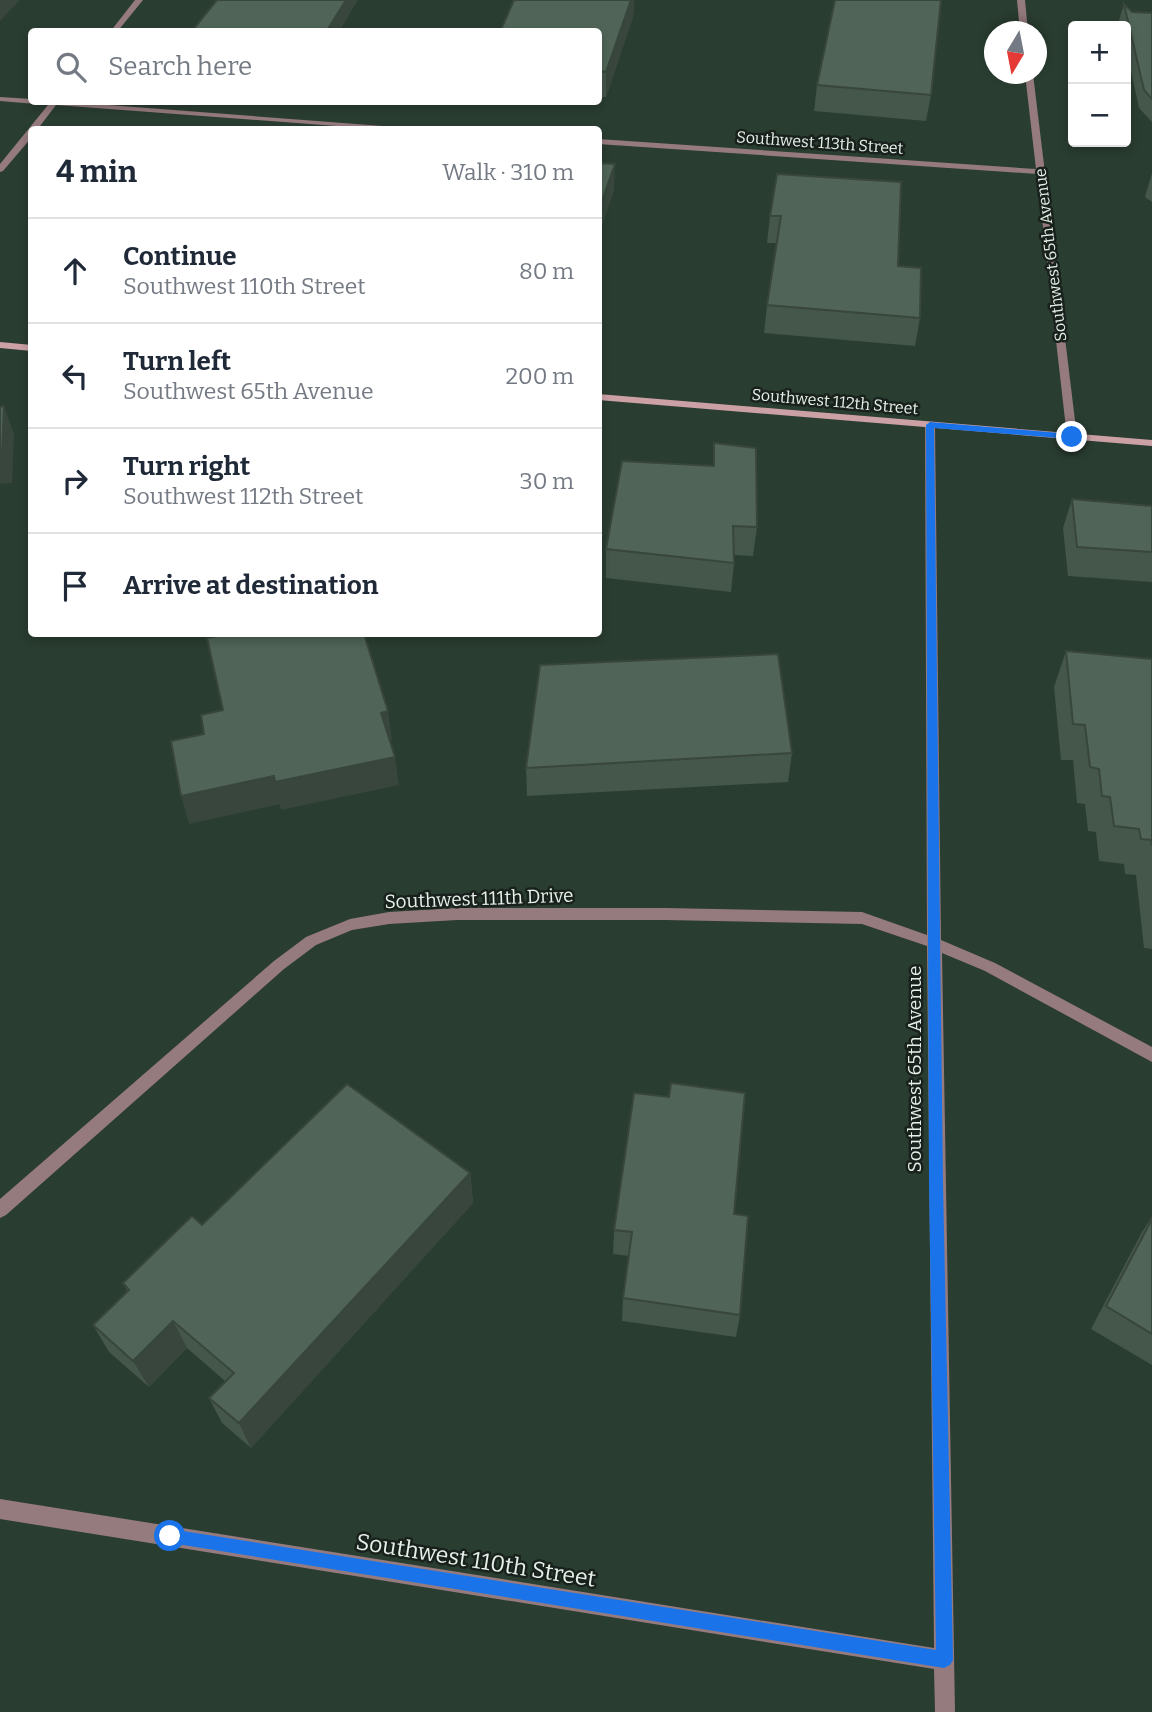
<!DOCTYPE html>
<html lang="en">
<head>
<meta charset="utf-8">
<style>
  body { margin:0; font-family:Bitter,serif; background:#f6f6f7; color:#1f2937 }
  .controls { position:absolute; right:21px; top:21px; display:grid; overflow:hidden; border-radius:7px; box-shadow:0 4px 10px #0003 }
  .controls button { width:63px; height:63px; display:grid; place-items:center; padding:0; border:0; border-bottom:2px solid #e0e1e3; background:#fff; color:#1f2937; font:35px sans-serif }
  .compass { position:absolute; left:984px; top:21px; width:63px; height:63px; border-radius:50%; background:#fff; box-shadow:0 4px 10px #0003; rotate:190deg }
  .stop { position:absolute; width:21px; height:21px; margin:-16px; border:5px solid #1a73e8; border-radius:50%; background:#fff }
  .stop.end { background:#1a73e8; border-color:#fff; box-shadow:0 2px 7px #0008 }
  .list { margin:0; padding:0; list-style:none }
  h2 { display:flex; justify-content:space-between; align-items:center; height:91px; margin:0; padding:0 28px; font-size:30px }
  h2 small { font-size:23px; font-weight:400; color:#747a83 }
  .list li { display:grid; grid-template-columns:46px 1fr auto; gap:21px; align-items:center; box-sizing:border-box; height:105px; padding:0 28px; border-top:2px solid #e0e1e3 }
  .list b { display:block; font-size:26px; white-space:nowrap }
  .list p { margin:0; font-size:23px; white-space:nowrap; color:#747a83 }
  .list em { font-size:23px; font-style:normal; color:#747a83 }
  .icon { flex:none; width:38px; height:38px; fill:none; stroke:currentColor; stroke-width:2; stroke-linecap:round; stroke-linejoin:round }
  .map { position:relative; flex:none; width:1152px; height:1712px; overflow:hidden }
  .search { position:absolute; background:#fff; box-shadow:0 4px 10px #0003; left:28px; top:28px; width:574px; height:77px; display:flex; align-items:center; gap:18px; box-sizing:border-box; padding:0 24px; border-radius:7px; color:#747a83; font-size:26px }
  .panel { position:absolute; background:#fff; box-shadow:0 4px 10px #0003; left:28px; top:126px; width:574px; height:511px; border-radius:7px }
  .map>svg:first-child { display:block }
</style>
</head>
<body>
<div class="map">
<svg width="1152" height="1712" viewBox="0 0 1152 1712">
  <rect width="100%" height="100%" fill="#2a3d31"/>
  <g fill="none" stroke-linecap="round" stroke-linejoin="round">
    <path fill="#967b7e" fill-rule="evenodd" d="M135 0H143L117 32H110Z
      M1017 0H1025L1028 32H1020Z
      M1025 74H1033L1077 437 1072 440 1067 437 1037 174 598 144V139L1036 169Z
      M0 97 32 99V102H69L435 130H389L56 105 37 130H32V137L3 171 0 172V164L48 105 0 101Z
      M930 422 935 425 941 940 995 963 1152 1047V1062L985 971 942 953 955 1712H935L934 1669 0 1519V1499L934 1648 927 946 862 924 666 920H457L389 924 352 930 316 945 284 969 6 1215 0 1218V1199L274 961 306 937 350 919 389 912 457 908H666L862 912 927 935 925 425Z"/>
    <path fill="#cba1a6" fill-rule="evenodd" d="M0 342 32 345V351L0 348Z
      M598 394 1152 440V446L598 400Z"/>
  </g>
  <path fill="#45564b" d="M514 0H634L633 17 606 97H598V32Z
    M1124 4 1132 12 1152 13V122L1139 108 1126 48V26H1121L1119 20Z
    M817 85 931 95 926 121 814 111Z
    M1152 173V202L1145 197Z
    M777 174 898 266 920 318 915 346 764 333 767 305 777 243H767L770 216Z
    M714 443 757 527 753 556 734 555V563L731 592 606 578V549L713 466Z
    M1072 499 1152 506V582L1068 576 1063 528Z
    M1066 651 1152 659V949L1144 948 1136 875 1125 874 1124 864 1099 861 1096 832 1088 831 1085 804 1077 803 1073 760H1061L1054 687Z
    M792 753 788 782 527 796 526 768Z
    M470 1173 473 1203 251 1448 222 1423 209 1398 225 1381 187 1348 149 1387 109 1352 93 1325 127 1291 123 1283 202 1225Z
    M734 1214 740 1315 736 1337 622 1321 623 1298 629 1256 613 1254 614 1230Z
    M1152 1217V1365L1091 1329 1142 1232Z"/>
  <path fill="#38463d" d="M0 0H20L0 21Z
    M346 0H358L339 32H326Z
    M630 0H634L633 17 606 97V72Z
    M615 164 614 191 598 238V212Z
    M601 243V271L598 278V252Z
    M4 406 14 434 12 483 0 484V454Z
    M388 711 392 740 385 742 381 713Z
    M395 757 399 785 281 810 275 782Z
    M274 776 280 804 189 824 181 796Z
    M470 1173 473 1203 251 1448 239 1423Z
    M173 1321 187 1348 149 1387 133 1361Z"/>
  <path fill="#506457" stroke="#38463d" stroke-width="2" d="M217 0H346L326 32H191Z
    M514 0H631L606 72 598 71V32H500Z
    M835 0H941L931 95 817 85Z
    M1124 4 1132 12 1152 13V99L1144 90Z
    M598 163 615 164 598 212Z
    M777 174 901 182 898 266 921 268 920 318 767 305 781 216H770Z
    M4 406 2 454H0V407Z
    M714 443 756 448 757 527 733 526 734 563 606 549 622 461 714 466Z
    M1072 499 1152 506V552L1077 547Z
    M229 634H364L388 711 381 713 395 757 275 782 274 776 181 796 171 741 204 734 201 715 223 710 207 638Z
    M1066 651 1152 659V846L1151 840 1141 839 1139 829 1114 826 1110 797 1102 796 1099 769 1090 767 1085 725 1073 724Z
    M778 654 792 753 526 768 540 665Z
    M671 1083 745 1093 734 1214 748 1216 740 1315 623 1298 632 1232 614 1230 634 1093 669 1097Z
    M347 1084 470 1173 239 1423 209 1398 234 1373 173 1321 133 1361 93 1325 129 1290 123 1283 192 1216 202 1225Z
    M1152 1219V1334L1106 1306Z"/>
  <path fill="#1a73e8" d="M930 422 1072 434 1076 437 1072 439 934 428 943 1184 953 1660 950 1665 944 1668 165 1542 162 1536 165 1531 170 1529 936 1650 929 1184 926 425Z"/>
  <g text-anchor="middle" stroke-width="5" stroke-linejoin="round" paint-order="stroke">
    <g font-size="16" fill="#e5f0e8" stroke="#19211c">
      <text transform="translate(820 142) rotate(4)" y="6">Southwest 113th Street</text>
      <text transform="translate(1050 255) rotate(-97)" y="6">Southwest 65th Avenue</text>
      <text transform="translate(835 401) rotate(5)" y="6">Southwest 112th Street</text>
    </g>
    <g font-size="19" fill="#e5f0e8" stroke="#19211c">
      <text transform="translate(479 898) rotate(-2)" y="7">Southwest 111th Drive</text>
      <text transform="translate(914 1069) rotate(-90)" y="7">Southwest 65th Avenue</text>
    </g>
    <g font-size="23" fill="#e5f0e8" stroke="#19211c">
      <text transform="translate(476 1560) rotate(9)" y="8">Southwest 110th Street</text>
    </g>
  </g>
</svg>
<div class="controls">
<button>+</button>
<button>−</button>
</div>
<svg class="compass" viewBox="-18 -18 36 36"><path d="M0-13l5 13h-10z" fill="#e53935"/><path d="M0 13l5-13h-10z" fill="#747a83"/></svg>
<div class="stop" style="left:170px;top:1536px"></div>
<div class="stop end" style="left:1072px;top:437px"></div>
<div class="search"><svg class="icon" aria-label="search" viewBox="0 0 24 24"><circle cx="10" cy="10" r="6"/><path d="M15 15l6 6"/></svg>Search here</div>
<section class="panel">
<h2>4 min<small>Walk · 310 m</small></h2>
<ul class="list">
<li><svg class="icon" aria-label="ahead" viewBox="0 0 24 24"><path d="M12 20V5M6 11l6-6 6 6"/></svg><div><b>Continue</b><p>Southwest 110th Street</p></div><em>80 m</em></li>
<li><svg class="icon" aria-label="left" viewBox="0 0 24 24"><path d="M17 20v-9H6M10 6l-5 5 5 5"/></svg><div><b>Turn left</b><p>Southwest 65th Avenue</p></div><em>200 m</em></li>
<li><svg class="icon" aria-label="right" viewBox="0 0 24 24"><path d="M7 20v-9h11M14 6l5 5-5 5"/></svg><div><b>Turn right</b><p>Southwest 112th Street</p></div><em>30 m</em></li>
<li><svg class="icon" aria-label="arrive" viewBox="0 0 24 24"><path d="M6 21V4h12l-3 4 3 4H6"/></svg><div><b>Arrive at destination</b></div></li>
</ul>
</section>
</div>
</body>
</html>
